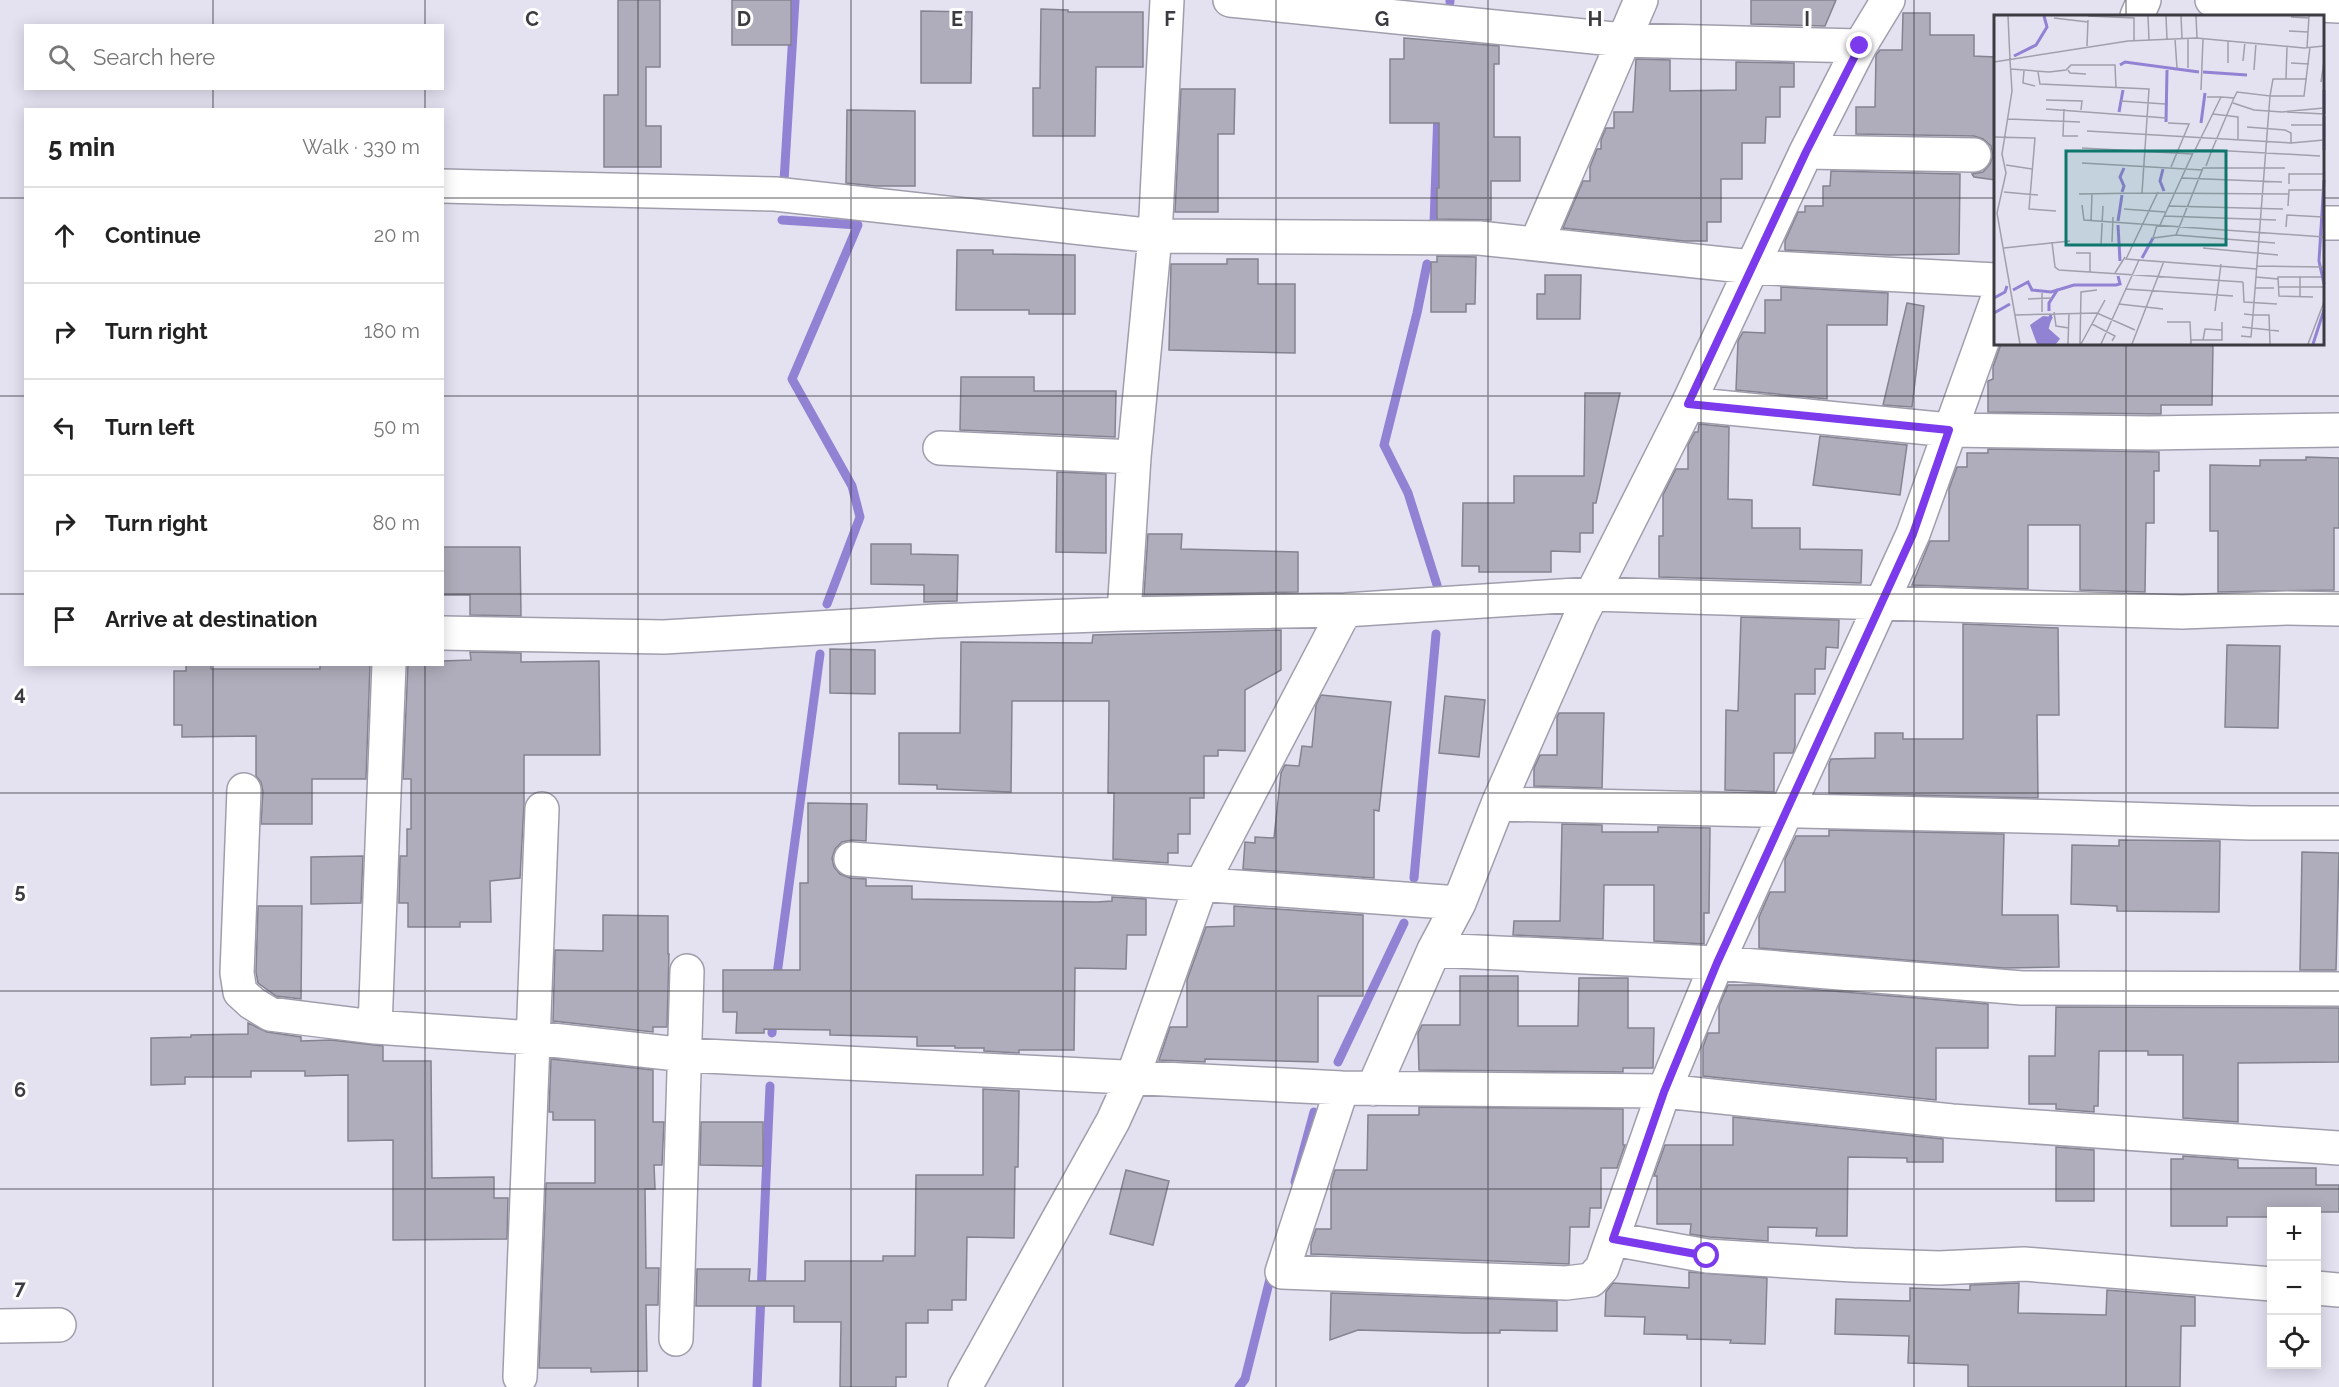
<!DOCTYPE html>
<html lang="en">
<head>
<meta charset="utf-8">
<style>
  body { margin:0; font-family:Raleway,sans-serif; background:#f2f2f2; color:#222 }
  .controls { position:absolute; right:18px; bottom:18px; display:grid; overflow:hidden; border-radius:0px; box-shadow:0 3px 15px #0003 }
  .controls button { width:54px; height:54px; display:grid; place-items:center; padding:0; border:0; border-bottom:2px solid #e0e0e0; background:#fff; color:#222; font:30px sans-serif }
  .stop { position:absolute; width:18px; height:18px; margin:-14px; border:4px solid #7c3aed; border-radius:50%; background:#fff }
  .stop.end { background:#7c3aed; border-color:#fff; box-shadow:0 2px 6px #0008 }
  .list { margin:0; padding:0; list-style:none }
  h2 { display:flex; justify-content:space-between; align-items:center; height:78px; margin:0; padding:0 24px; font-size:26px }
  h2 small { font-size:20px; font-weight:400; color:#767676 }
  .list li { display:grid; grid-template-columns:39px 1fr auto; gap:18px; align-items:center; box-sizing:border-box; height:96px; padding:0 24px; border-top:2px solid #e0e0e0 }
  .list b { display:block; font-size:22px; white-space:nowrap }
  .list em { font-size:20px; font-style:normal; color:#767676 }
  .icon { flex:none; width:33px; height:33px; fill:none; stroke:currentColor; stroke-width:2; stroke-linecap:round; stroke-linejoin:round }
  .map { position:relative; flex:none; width:2339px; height:1387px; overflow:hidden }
  .search { position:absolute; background:#fff; box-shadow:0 3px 15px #0003; left:24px; top:24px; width:420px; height:66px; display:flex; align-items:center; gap:15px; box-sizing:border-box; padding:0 21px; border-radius:0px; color:#767676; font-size:22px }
  .panel { position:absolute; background:#fff; box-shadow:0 3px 15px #0003; left:24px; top:108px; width:420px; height:558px; border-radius:0px }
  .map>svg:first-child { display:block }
</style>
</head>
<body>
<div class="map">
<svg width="2339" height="1387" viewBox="0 0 2339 1387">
  <rect width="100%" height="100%" fill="#e4e2f1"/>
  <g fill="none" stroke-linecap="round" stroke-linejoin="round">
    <path stroke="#9282d3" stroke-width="9" d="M1450 2V0
      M784 181 795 0
      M782 220 858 225 792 379 852 486 860 517 827 604
      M1434 223 1438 112
      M1427 264 1417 313 1384 445 1408 493 1437 585
      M1414 878 1436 634
      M776 982 820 654
      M772 1033 773 1017
      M1338 1062 1404 923
      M1295 1182 1314 1112
      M757 1387 770 1086
      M1239 1387 1245 1379 1272 1271"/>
  </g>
  <path fill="#afadbb" stroke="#848390" stroke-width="1.5" d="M618 0H660V67H646V126H661V167H604V95H618Z
    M732 0H791V45H732Z
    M1751 0H1836L1825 26 1751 24Z
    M1041 9 1068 10V12H1143V67H1096L1095 136H1033V88H1040Z
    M921 11 972 12 971 83H921Z
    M1903 13H1930V35H1974V56L1995 57V180L1974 177 1972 174 1983 172 1990 164 1993 156 1991 146 1983 139 1974 136 1856 134V107H1875L1876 55 1880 50H1902Z
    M1404 38 1499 46V64H1494V137H1520V181H1491V220L1437 219V188H1439V123H1390V59H1404Z
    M1636 59 1670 60V91L1736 90V62L1794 63V87H1780V117H1766L1765 143H1742V179H1721V222H1707V241H1684L1563 228 1583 181H1590V167L1597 149H1601V140L1606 128H1614V112H1633Z
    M1181 89H1235L1234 134H1218V212H1175Z
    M847 110 915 111V186H876L846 183Z
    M1831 171 1960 174 1959 254 1888 255 1785 250V241L1798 212H1805V206H1823V186H1830Z
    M957 250H993V254L1075 255V314H1029V310H956Z
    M1437 256 1476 257 1475 304H1466V312H1431V262H1437Z
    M1227 259H1258V284H1295V353L1169 350 1171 264H1227Z
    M1545 275H1581L1580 319H1537V294H1545Z
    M1781 287 1888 293 1887 325H1827V399L1736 390 1738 341 1743 332 1765 333V300H1781Z
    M1907 303 1924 306 1912 407 1883 405Z
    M2001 344H2213L2212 405H2161V414L1988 412V381L1993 379V367Z
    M961 377H1034V391H1116L1115 437 960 430Z
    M1585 393H1620L1596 503H1593V533H1580V552L1551 551V572H1479V566H1462L1463 503H1514V476H1584Z
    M1699 424 1729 427 1728 499 1752 500V528H1800V549L1862 550 1861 583 1659 577V536H1663V495L1676 469H1688V445L1695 432H1698Z
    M1820 436 1907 445 1900 495 1813 485Z
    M1988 449 2159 452V471H2154V523H2146L2145 592 2080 590V525H2028V589L1912 585 1930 541H1949V489L1957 467H1967V453H1988Z
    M2306 457 2339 458V528H2334V590L2218 592V531H2210V465L2260 466V460H2306Z
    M1057 472 1106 474V553L1056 552Z
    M1148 534H1182L1181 549 1298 552V592L1144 595Z
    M871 544H911V554L958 555 957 601 924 602V585L871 584Z
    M442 547H520L521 616 470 615V595H442Z
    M1741 617 1839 620 1838 648 1826 647 1825 669H1815V694H1795V746L1793 753H1774V792L1725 790 1726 710 1738 711Z
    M1963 624 2058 628 2059 715H2037L2038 798 1829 793V764L1831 759 1875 758V733H1903V739H1963Z
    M1281 630V670L1245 690V751L1218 750V756H1204V798H1190V834H1178V853H1168V863L1113 859 1114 793H1108L1109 701H1012L1011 792 937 789V785L899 784V733H960L961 642 1092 643 1093 635Z
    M2227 645 2280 646 2278 728 2225 727Z
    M830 649 875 650V694L830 693Z
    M470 652 521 653V662L599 661 600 755H524V804L520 878 490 881 491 922H460V927H408V903H399L400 856H407V829H411V779H403L408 664H442V661L471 660Z
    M186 664H211V669H320V664H370L366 779H312V824H261L263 791 261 782 256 776V736L182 737V725H174V671H186Z
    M1321 695 1391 702 1379 811 1374 810V878L1243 869 1245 842 1255 843V837L1274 838 1281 773 1285 765 1299 766 1302 746 1312 747 1316 705Z
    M1445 696 1485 700 1479 757 1439 753Z
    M1559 713H1604L1602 788 1534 786V768L1540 755H1557V717Z
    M808 803 867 804 866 841 852 840 842 842 835 849 832 858 834 867 840 874 850 878 866 879V886H912V899L1097 902 1112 901V897L1146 899V935H1127L1126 969 1075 968 1074 1050H1019V1053L984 1051V1048H955V1046H917V1037L830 1035V1030L764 1029V1033H736L737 1012H723V970H800V883H808Z
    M1562 824 1602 825V832H1658V827L1710 828 1709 913H1704V944L1654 941V885H1604L1603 939 1513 935 1514 921H1560Z
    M1829 830 2004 834 2002 915H2058L2059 967 2003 968 1759 948V917L1770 892H1785V859L1796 836H1829Z
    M2119 840 2220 841 2219 912 2117 911V906L2071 904 2072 845 2119 846Z
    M2302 852 2339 853 2336 970H2300Z
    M363 856 361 903 311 904V857Z
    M258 906H302L301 999 276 996 258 983 256 972Z
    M1234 906 1363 915V996H1318V1062L1205 1059V1062L1159 1060 1170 1027H1187V980L1206 927 1234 926Z
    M603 915 668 916V954H669L667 1027H653V1032L553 1021 555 950 603 951Z
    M1460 976H1518V1026H1578L1579 978H1628V1028H1654L1653 1068H1623V1072L1419 1070 1418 1033 1422 1025H1460Z
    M1728 985H1759L1988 1004V1048H1936V1100L1703 1076V1047L1708 1033H1719V1006Z
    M2056 1007 2339 1008V1062L2238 1063V1122L2183 1118V1055H2148V1051H2099L2098 1106H2094V1112L2056 1109V1104H2029V1056H2055Z
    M248 1023 267 1032 301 1037V1041L331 1040 383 1046V1061H431L432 1178 494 1177V1198H508L507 1239 393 1240V1140L348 1141V1075L305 1076V1071H251V1077H185V1084L151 1085V1038L191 1037V1035L248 1034Z
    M551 1059 653 1070V1122H664L662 1165H654L655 1189H645L646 1268H659L658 1305H646L647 1371 591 1372V1368H539L546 1183H595V1120H553V1112H549Z
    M983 1089 1019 1091 1018 1167H1015L1014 1238 967 1237 966 1300H952V1310H928V1323H906V1377H896V1387H840L841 1322H794V1306H696L697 1269H750L749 1281H805V1261H883V1256H915L916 1175H983Z
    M1419 1107 1623 1109V1145H1625L1617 1168H1601V1208H1590L1589 1227H1570L1569 1264 1311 1254V1244L1316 1229H1331V1184L1335 1170H1367L1368 1115H1419Z
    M1733 1117 1943 1139V1162H1907V1158L1848 1157 1847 1236H1816L1817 1228 1768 1227V1241L1709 1237 1690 1234 1691 1224H1657V1176H1654L1665 1145H1733Z
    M701 1122H763V1166L700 1165Z
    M2056 1147 2094 1150V1201H2056Z
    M2183 1156 2238 1160V1168H2316V1185H2339V1212H2271V1217H2227V1226H2171V1159H2183Z
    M1126 1170 1169 1181 1153 1245 1110 1234Z
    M1689 1272 1767 1278 1765 1344 1730 1343 1731 1340 1687 1339V1335L1644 1334 1645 1317 1605 1316 1606 1292 1613 1283 1689 1288Z
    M2019 1283 2018 1313 2106 1315 2107 1290 2195 1297V1326H2181L2180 1387H1968V1365L1908 1363 1909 1336 1835 1334 1836 1299 1910 1301V1288L1970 1290V1285Z
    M1331 1293 1557 1301V1331L1500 1330V1333H1464L1358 1330 1330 1340Z"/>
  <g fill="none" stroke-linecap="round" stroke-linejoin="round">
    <defs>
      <path id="minor" d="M1230 0 1623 40 1860 46
        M2212 0 2339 6
        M2137 16 2144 0
        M1806 152 1974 155
        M442 186 775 194 1155 236 1479 238 1752 267 1996 280
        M2322 223H2339
        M1536 244 1641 0
        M1688 404 1949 430 2149 433 2339 430
        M940 448 1134 457
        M1124 614 1345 610 1592 594 2182 612 2287 608 2339 609
        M442 633 664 637 937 621 1124 614 1134 457 1155 236 1167 0
        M244 790 237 973 240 992 252 1003 270 1014 375 1027 534 1038 686 1055 1342 1088 1664 1091 1952 1121 2339 1148
        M1498 804 2063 817 2250 823H2339
        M851 859 1459 903
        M1434 950 1717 963 2022 988 2339 989
        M375 1027 389 664
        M1342 1088 1282 1272 1566 1283 1591 1280 1602 1268 1664 1091 1717 963 1913 534 1996 303
        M1373 1089 1434 950 1459 903 1498 804 1580 618 1688 404 1806 152 1860 46 1888 0
        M1613 1239 1707 1256 1853 1265 1939 1268 2024 1264 2272 1284
        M2316 1288 2339 1290
        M0 1326 59 1325
        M676 1339 687 971
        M520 1377 542 809
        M965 1387 1113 1121 1132 1079 1201 885 1345 610"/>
    </defs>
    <use href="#minor" stroke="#a09eac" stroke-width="36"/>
    <use href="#minor" stroke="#fff" stroke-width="33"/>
  </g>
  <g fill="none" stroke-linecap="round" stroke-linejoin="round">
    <path stroke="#7c3aed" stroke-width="8" d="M1707 1256 1613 1239 1664 1092 1717 963 1913 534 1949 430 1688 404 1806 152 1860 46"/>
  </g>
  <path fill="none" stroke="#3c3b41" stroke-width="1.5" stroke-opacity="0.55" d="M213 0V26M425 0V26M638 0V1387M851 0V1387M1063 0V1387M1276 0V1387M1488 0V1387M1701 0V1387M1914 0V1387M2126 0V16M213 88V110M425 88V110M0 198H26M442 198H1996M2322 198H2339M2126 344V1387M0 396H26M442 396H2339M0 594H26M442 594H2339M213 664V1387M425 664V1387M0 793H2339M0 991H2339M0 1189H2339"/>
  <g transform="translate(1994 15)">
    <rect width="330" height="330" fill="#e4e2f1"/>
    <path d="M49 301 59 302 53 314 64 324 60 329H43L36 310Z" fill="#9282d3"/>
    <path fill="none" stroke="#9282d3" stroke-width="3" d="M20 41 42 30 53 12 50 1M126 50 131 47 205 57M209 57 253 60M330 75V99M125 97 129 75M330 101V135M172 107 173 55M207 108 211 78M169 154 166 166 170 176M330 165 325 246 330 269M128 177 130 171 126 162 130 153M124 206 128 180M124 210 126 246M148 243 159 223M19 275 34 267 38 275 57 277 80 270H122L126 269 124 261M0 283 11 277 13 271M55 296V288L64 274M0 298 16 289M57 299 53 314 64 324 60 329M319 329 330 295"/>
    <path fill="none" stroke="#a19fab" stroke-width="1.5" d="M14 1 16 45M94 1 140 3V25M154 1 155 25M172 1 173 24M187 1 188 23M202 1 203 23M297 2 315 3M60 3 94 7M295 16 314 17M181 24 183 53M93 31 94 5M313 33 315 1M16 45 18 76 8 139 12 158 3 198 26 329M249 46 251 27M0 47 134 26 202 23 310 33 330 31M234 48V26M297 48 315 49M194 53V23M17 54 55 57 72 55 77 50H121L122 73M30 55 29 68 41 71M74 55 76 58 92 59M260 55 262 28M44 57 46 69 155 74 148 178 85 179M292 64 293 31M327 67 330 46M207 75 209 24M213 82H227L240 83 218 135H201L227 82M240 83 243 77 276 81 279 64H313M52 85 88 86 87 95M127 86 171 89M239 88 260 95 288 97 330 93M52 94 172 103M70 94 69 121H84M293 97 330 99M219 99 244 102V124M13 104 86 107M174 108 195 109 177 152M297 110H330M253 112 291 115 297 118V128M93 116 297 128 330 125M0 122 41 123 35 194 62 196M88 133 199 139M88 148 209 155M12 150 38 154M212 151 218 135 326 141M187 163 288 167M295 169V159H330M10 177 44 180M164 177 132 244 263 254M330 177V213M148 178 294 179M88 190 90 205 330 222M174 191 289 194M294 191 295 175H330M130 194 171 197M170 201 282 205M97 206 98 179M163 210 159 223 182 220 281 228M166 210 199 138M292 212 293 200 329 202M182 220 209 153H291M58 227 61 252 65 255 249 267M118 227 119 202M107 230 109 191M10 233 76 226M209 233 284 240M82 238H96V257M263 251 329 252M121 258 131 242M306 262H284L285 281 319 282M284 264 262 262 276 81H310L316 32M249 267 250 287 283 289M284 272H330M261 273H280M131 274 239 281M306 282V262H327M34 284 58 283M125 289 169 294M221 296 227 249M48 297V278M60 297 62 311 75 313M250 299 259 300 262 262M21 300 103 298 141 315M173 307H196L197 329M98 309 121 321 118 326M248 312 285 316M247 321 257 322 259 300H275L276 329M197 325H228V307M209 325 211 314 228 315M74 329 75 298M86 329 87 277 103 275M87 329 111 285M107 329 145 245M138 329 170 246M314 329 330 287"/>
    <path fill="#0f766e" fill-opacity="0.15" stroke="#0f766e" stroke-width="3" d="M72 136H232V230H72Z"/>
    <rect width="330" height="330" fill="none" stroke="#3c3b41" stroke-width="3"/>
  </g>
  <g font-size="20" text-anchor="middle" font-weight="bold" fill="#3c3b41" stroke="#fff" stroke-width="6" stroke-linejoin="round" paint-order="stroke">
    <text x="532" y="26">C</text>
    <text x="744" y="26">D</text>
    <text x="957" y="26">E</text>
    <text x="1170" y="26">F</text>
    <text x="1382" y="26">G</text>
    <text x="1595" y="26">H</text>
    <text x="1807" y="26">I</text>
    <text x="20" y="700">4</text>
    <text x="20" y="898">5</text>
    <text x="20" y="1097">6</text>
    <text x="20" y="1295">7</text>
  </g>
</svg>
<div class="controls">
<button>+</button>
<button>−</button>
<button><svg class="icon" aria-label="locate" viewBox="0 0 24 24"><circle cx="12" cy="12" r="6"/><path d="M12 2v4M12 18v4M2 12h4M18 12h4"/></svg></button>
</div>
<div class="stop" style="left:1707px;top:1256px"></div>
<div class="stop end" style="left:1860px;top:46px"></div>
<div class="search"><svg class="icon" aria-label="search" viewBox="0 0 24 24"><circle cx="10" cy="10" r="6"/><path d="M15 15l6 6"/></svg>Search here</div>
<section class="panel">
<h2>5 min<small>Walk · 330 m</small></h2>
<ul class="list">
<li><svg class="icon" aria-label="ahead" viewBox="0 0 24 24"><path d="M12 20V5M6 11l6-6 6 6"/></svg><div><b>Continue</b></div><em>20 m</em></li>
<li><svg class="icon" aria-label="right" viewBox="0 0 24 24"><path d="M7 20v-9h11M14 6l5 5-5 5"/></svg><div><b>Turn right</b></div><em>180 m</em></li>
<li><svg class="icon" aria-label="left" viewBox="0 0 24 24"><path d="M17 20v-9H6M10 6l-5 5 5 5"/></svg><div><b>Turn left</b></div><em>50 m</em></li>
<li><svg class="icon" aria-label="right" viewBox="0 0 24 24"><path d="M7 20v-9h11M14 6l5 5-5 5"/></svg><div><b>Turn right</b></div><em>80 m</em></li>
<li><svg class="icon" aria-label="arrive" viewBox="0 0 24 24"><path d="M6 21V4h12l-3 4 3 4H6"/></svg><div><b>Arrive at destination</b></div></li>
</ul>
</section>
</div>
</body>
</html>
